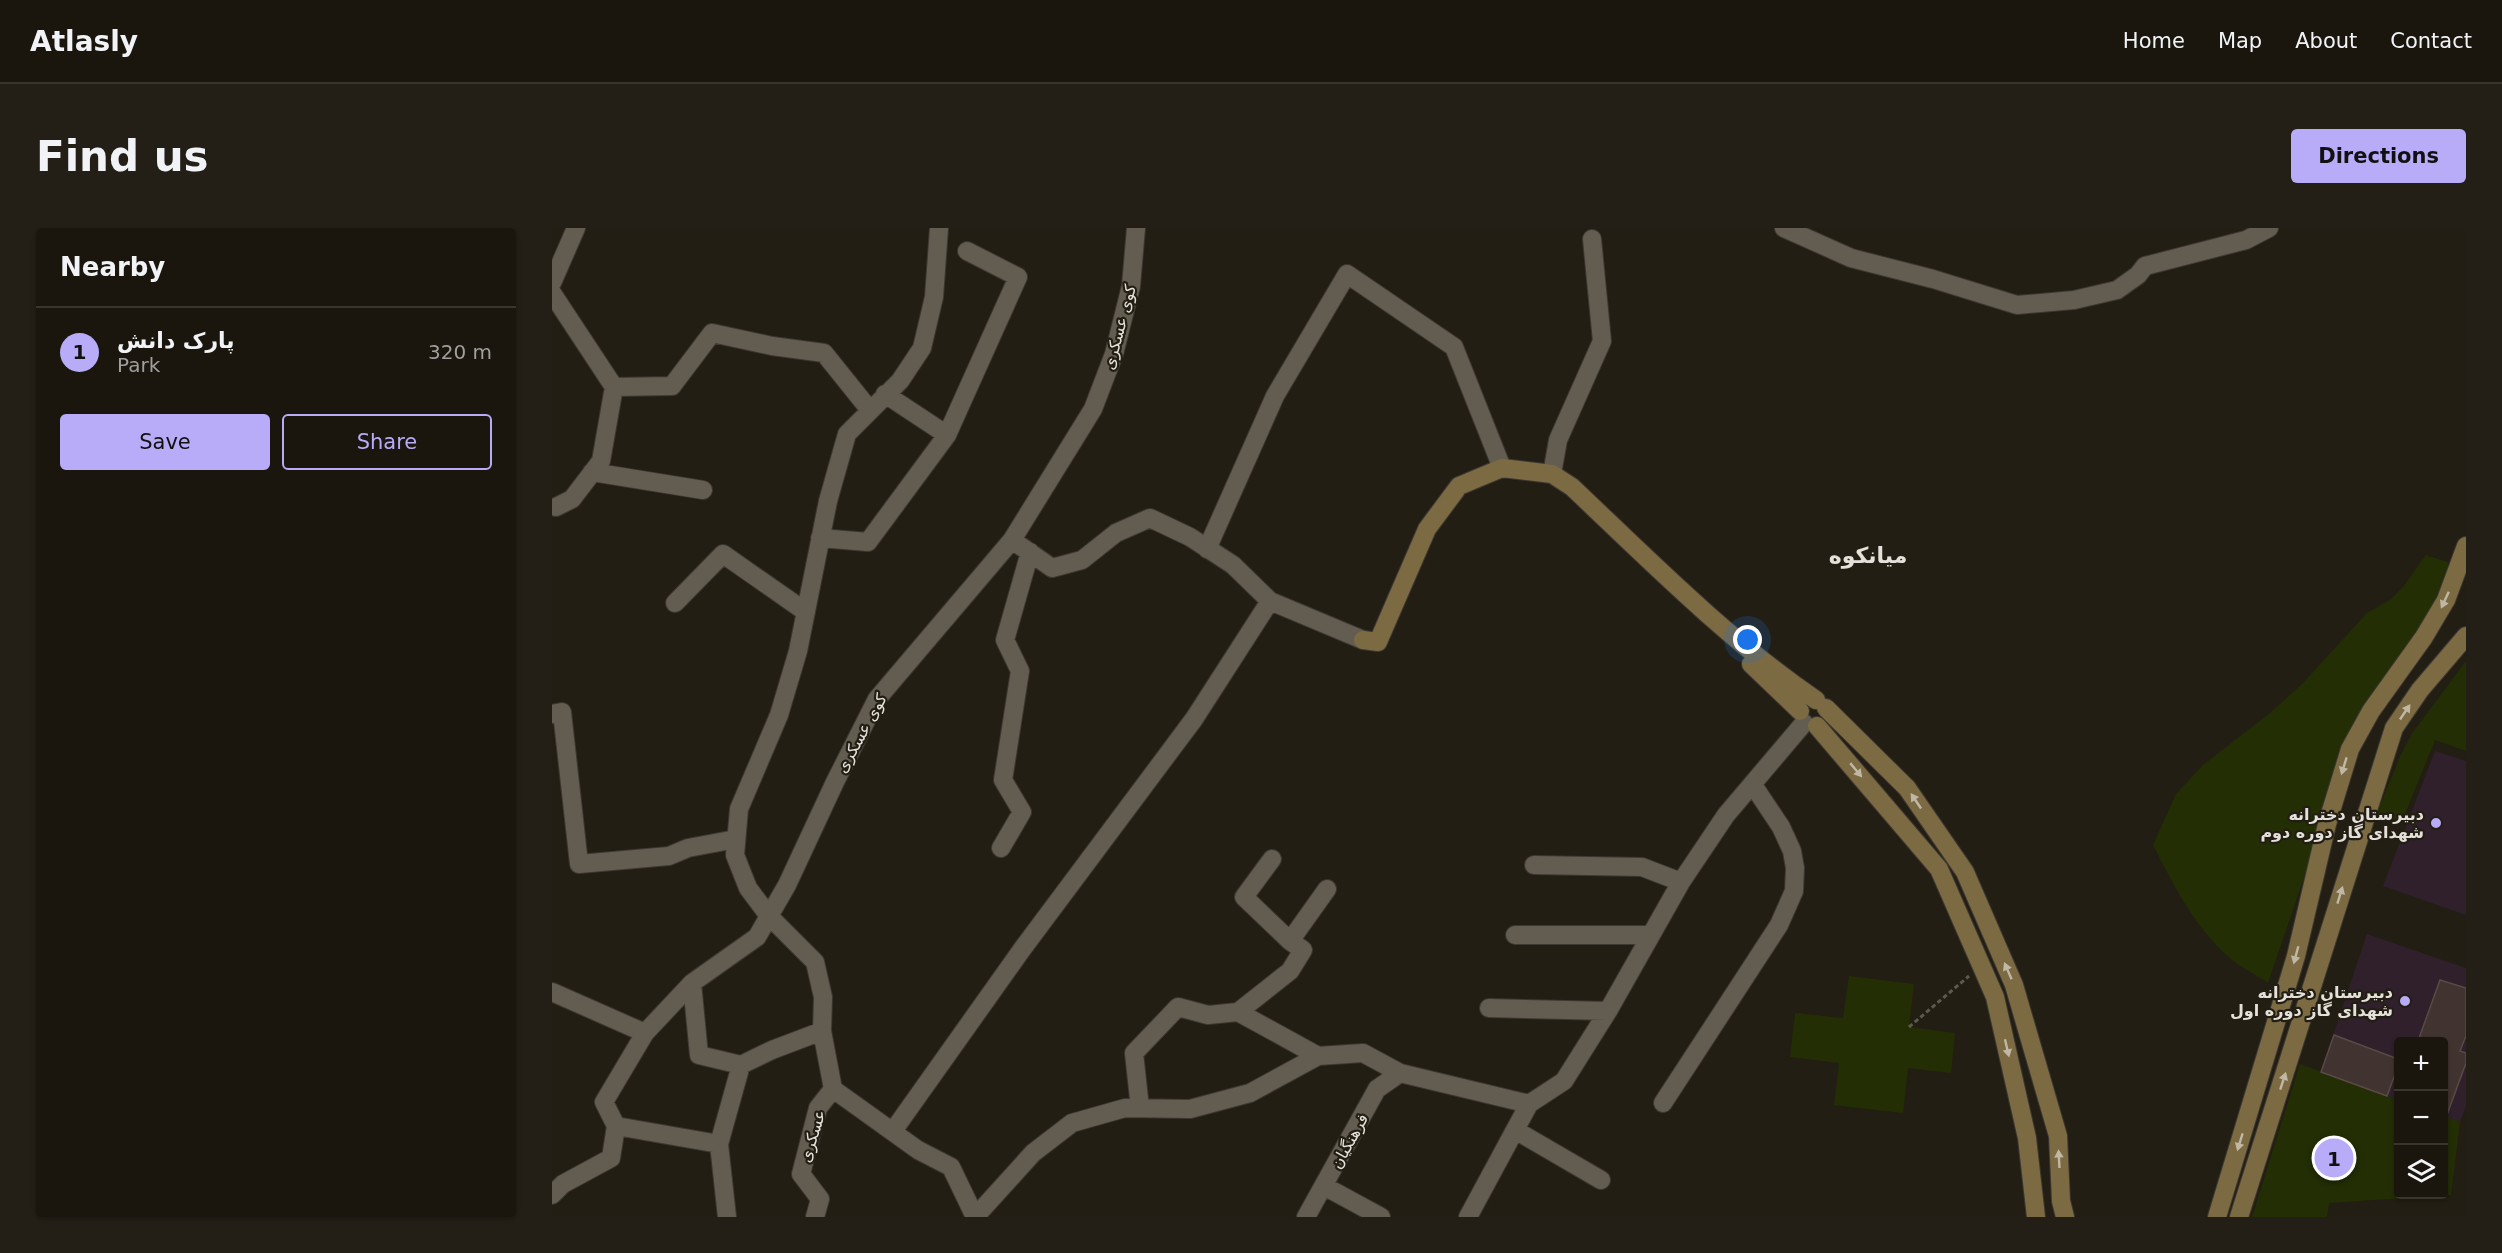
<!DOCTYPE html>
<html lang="en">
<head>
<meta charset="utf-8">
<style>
  body { margin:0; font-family:"DejaVu Sans",Vazirmatn,sans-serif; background:#231f17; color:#f1f3f6 }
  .controls { position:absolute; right:18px; bottom:18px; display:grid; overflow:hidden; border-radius:6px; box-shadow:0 2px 4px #0004 }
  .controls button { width:54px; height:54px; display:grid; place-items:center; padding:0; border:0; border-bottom:2px solid #38352e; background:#1a160e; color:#f1f3f6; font:30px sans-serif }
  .you { position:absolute; left:1196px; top:412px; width:21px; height:21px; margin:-15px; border:4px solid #fff; border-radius:50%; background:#1a73e8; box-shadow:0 0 0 9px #1a73e833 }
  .badge { display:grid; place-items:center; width:39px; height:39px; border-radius:50%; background:#b8abf7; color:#111; font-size:20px; font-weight:700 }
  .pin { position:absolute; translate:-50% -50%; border:3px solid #fff; box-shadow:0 2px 6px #0006 }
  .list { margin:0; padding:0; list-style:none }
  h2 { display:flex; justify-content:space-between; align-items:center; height:78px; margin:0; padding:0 24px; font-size:26px }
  h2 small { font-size:20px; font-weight:400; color:#9f9f9e }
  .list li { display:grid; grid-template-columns:39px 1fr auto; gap:18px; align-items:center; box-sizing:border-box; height:90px; padding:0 24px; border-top:2px solid #38352e }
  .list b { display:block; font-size:22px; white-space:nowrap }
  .list p { margin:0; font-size:20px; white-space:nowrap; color:#9f9f9e }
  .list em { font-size:20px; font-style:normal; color:#9f9f9e }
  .actions { display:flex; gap:12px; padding:18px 24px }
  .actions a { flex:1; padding:14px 0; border:2px solid #b8abf7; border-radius:6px; text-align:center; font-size:21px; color:#b8abf7 }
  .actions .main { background:#b8abf7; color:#111 }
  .icon { flex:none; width:33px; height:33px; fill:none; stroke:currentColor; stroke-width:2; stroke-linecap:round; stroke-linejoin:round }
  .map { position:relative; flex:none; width:1914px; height:989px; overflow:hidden; border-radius:6px }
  header { display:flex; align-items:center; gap:36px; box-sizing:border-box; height:84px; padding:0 30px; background:#1a160e; border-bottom:2px solid #38352e }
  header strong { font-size:28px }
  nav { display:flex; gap:33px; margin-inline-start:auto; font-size:21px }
  .intro { display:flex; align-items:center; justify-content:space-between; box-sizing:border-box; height:144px; padding:0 36px }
  h1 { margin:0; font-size:42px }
  .button { padding:15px 27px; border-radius:6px; background:#b8abf7; color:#111; font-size:21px; font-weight:700 }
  main { display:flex; gap:36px; padding:0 36px }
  aside { flex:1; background:#1a160e; border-radius:6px; box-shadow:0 2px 4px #0004 }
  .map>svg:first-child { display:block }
</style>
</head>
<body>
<header>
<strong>Atlasly</strong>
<nav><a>Home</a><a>Map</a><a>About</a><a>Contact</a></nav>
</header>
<div class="intro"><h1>Find us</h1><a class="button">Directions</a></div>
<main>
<aside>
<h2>Nearby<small></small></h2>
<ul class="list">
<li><span class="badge">1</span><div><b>پارک دانش</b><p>Park</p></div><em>320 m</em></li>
</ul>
<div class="actions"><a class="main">Save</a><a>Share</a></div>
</aside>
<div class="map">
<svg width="1914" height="989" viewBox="0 0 1914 989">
  <rect width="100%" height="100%" fill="#231e13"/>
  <path fill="#2f202c" d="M1883 523 1914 533V687L1831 658Z
    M1815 706 1914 740V878L1908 894 1892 888V814H1846V872L1769 844Z"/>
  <path fill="#232e05" d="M1874 327 1896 334 1894 362 1793 529 1716 755C1706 748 1694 742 1684 735 1646 706 1622 658 1601 617L1624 566 1651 537 1718 485 1751 455 1815 385 1839 371 1851 359Z
    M1914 433V523L1883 512 1849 596 1838 594 1825 585 1849 526 1861 504Z
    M1297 748 1362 756 1357 799 1403 805 1399 845 1356 840 1351 885 1282 877 1287 835 1238 829 1243 785 1291 790Z
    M1748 836 1846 872V966H1892V888L1908 894 1899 967 1777 975 1775 989H1700Z"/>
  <path fill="#413330" stroke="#594a47" stroke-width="1.5" d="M1888 752 1914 760V808L1908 823 1914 825V835L1893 892 1892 813H1866Z
    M1782 807 1846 831V838L1835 868 1769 844Z"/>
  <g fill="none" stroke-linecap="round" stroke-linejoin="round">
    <defs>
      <path id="street" d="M387 0 382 69 370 120 348 153 295 206 276 273 246 423 227 487 187 581 183 627 196 660 217 688 263 734 271 769 270 803 281 861 366 922 399 939 423 989
        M1232 0 1299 30 1381 51 1465 77 1522 72 1565 62 1586 47 1593 38 1694 12 1717 0
        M0 55 24 0
        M0 65 62 159 120 158 160 105 220 118 272 125 317 181
        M333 166 395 207
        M40 244 151 262
        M1000 246 1006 212 1050 113 1040 11
        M4 279 20 271 49 233 62 159
        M268 310 316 314 395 207 466 49 415 23
        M460 312 500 340 530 332 564 305 598 290 638 309 681 337 718 373 811 412
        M655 321 723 168 795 46 902 119 950 240
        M123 375 171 326 254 384
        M0 486 10 484 27 636 117 628 136 620 184 611
        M449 620 470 584 451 552 468 443 453 412 478 324
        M720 631 692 669 738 713
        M982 637 1090 639 1129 654
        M963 707H1099
        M140 755 147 827 189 837 220 822 270 803
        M0 764 93 805
        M937 780 1056 783
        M686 784 738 743 751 722 738 713 775 661
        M1111 875 1227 697 1242 663 1243 640 1240 623 1229 599 1201 557
        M977 876 1012 853 1056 783 1129 654 1174 587 1252 495
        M588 880 582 825 626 779 656 787 686 784 766 828
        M64 898 167 916
        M963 902 1049 952
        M341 903 471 720 642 491 718 373
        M772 958 829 989
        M0 967 11 956 59 930 64 898 52 874 93 805 140 755 205 709 235 657 283 554 325 471 460 312 541 181 562 126 579 58 584 0
        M175 989 167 916 189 837
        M263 989 268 971 249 946 266 880 281 861
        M423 989 481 925 520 895 573 880 638 881 698 865 766 828 811 825 848 845 977 876 916 989
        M754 989 825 861 848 845"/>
      <path id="secondary" d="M811 412 826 414 875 301 907 258 950 240 1000 246 1020 259C1098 333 1175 411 1264 472
        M1199 436 1248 483
        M1274 480 1355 560 1413 644 1462 757 1506 908 1509 973 1513 989
        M1265 498 1387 641 1443 769 1475 910 1484 989
        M1665 989 1744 728 1775 596 1798 521 1819 483 1872 409 1894 372 1914 318
        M1687 989 1842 500 1868 462 1914 408"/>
    </defs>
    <use href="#street" stroke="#3d3832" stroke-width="20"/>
    <use href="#secondary" stroke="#3d3832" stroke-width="20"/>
    <path stroke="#5e594f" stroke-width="3" stroke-dasharray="4.5 3" stroke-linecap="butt" d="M1357 799 1417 748"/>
    <use href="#street" stroke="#635d51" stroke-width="18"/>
    <use href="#secondary" stroke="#7b6a42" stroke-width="18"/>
  </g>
  <defs><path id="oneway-solid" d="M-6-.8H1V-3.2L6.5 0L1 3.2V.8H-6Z" transform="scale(1.5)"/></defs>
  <g fill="#c0b7a5">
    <use href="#oneway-solid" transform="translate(1893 372) rotate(115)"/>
    <use href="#oneway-solid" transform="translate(1853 484) rotate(-56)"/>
    <use href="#oneway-solid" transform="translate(1792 538) rotate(107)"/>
    <use href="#oneway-solid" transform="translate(1304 542) rotate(50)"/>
    <use href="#oneway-solid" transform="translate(1364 573) rotate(-124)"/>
    <use href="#oneway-solid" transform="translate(1788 667) rotate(-73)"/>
    <use href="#oneway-solid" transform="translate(1744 727) rotate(105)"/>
    <use href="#oneway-solid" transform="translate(1456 743) rotate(-114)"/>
    <use href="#oneway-solid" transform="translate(1455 820) rotate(77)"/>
    <use href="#oneway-solid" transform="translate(1731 853) rotate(-72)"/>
    <use href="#oneway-solid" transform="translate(1688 914) rotate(107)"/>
    <use href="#oneway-solid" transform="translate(1507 931) rotate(-93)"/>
  </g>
  <g fill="#b8abf7" stroke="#231e13" stroke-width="2">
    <circle cx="1884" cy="595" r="6"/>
    <circle cx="1853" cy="773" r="6"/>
  </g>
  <g text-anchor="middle" stroke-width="4.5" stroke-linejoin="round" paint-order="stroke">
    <g font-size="16" fill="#e5e1da" stroke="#231e13">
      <text transform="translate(567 99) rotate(-75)" y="6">کوی عسکری</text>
      <text transform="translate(309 505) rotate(-61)" y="6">کوی عسکری</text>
      <text transform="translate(260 908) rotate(-73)" y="6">عسکری</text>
      <text transform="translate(797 913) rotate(-61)" y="6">فرهنگیان</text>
    </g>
    <g font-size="16" font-weight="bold" fill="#e5e1da" stroke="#231e13" text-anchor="end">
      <text x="1872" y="592">دبیرستان دخترانه<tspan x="1872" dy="18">شهدای گاز دوره دوم</tspan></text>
      <text x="1841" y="770">دبیرستان دخترانه<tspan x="1841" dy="18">شهدای گاز دوره اول</tspan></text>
    </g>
    <g font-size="22" font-weight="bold" fill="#e5e1da" stroke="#231e13">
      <text x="1316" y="335">میانکوه</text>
    </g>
  </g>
</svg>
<div class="controls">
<button>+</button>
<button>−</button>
<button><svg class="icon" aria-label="layers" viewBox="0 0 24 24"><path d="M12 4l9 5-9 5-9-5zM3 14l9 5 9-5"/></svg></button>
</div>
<div class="you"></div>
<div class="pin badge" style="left:1782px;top:930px">1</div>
</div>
</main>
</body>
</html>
